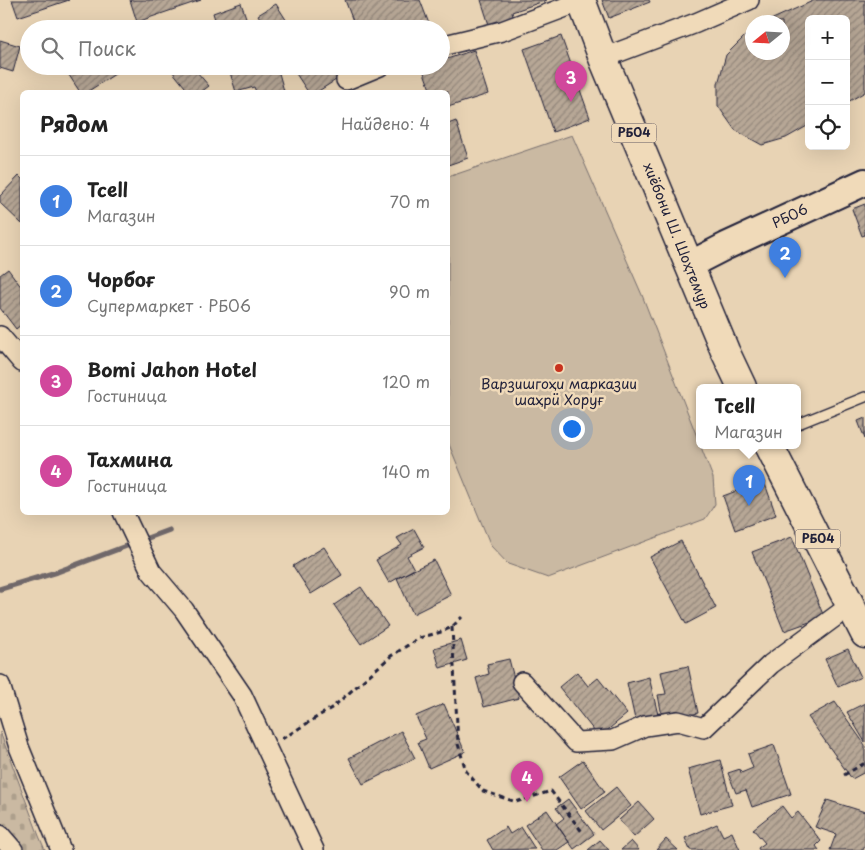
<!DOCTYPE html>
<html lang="ru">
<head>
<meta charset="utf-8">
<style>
  body { margin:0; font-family:"Playpen Sans",sans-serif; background:#f6f6f6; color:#222 }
  .controls { position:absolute; right:15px; top:15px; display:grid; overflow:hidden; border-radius:8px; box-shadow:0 5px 20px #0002 }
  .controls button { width:45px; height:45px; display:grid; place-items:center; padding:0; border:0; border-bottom:1px solid #e0e0e0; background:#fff; color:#222; font:25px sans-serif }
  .compass { position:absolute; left:745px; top:15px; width:45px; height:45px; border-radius:50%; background:#fff; box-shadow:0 5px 20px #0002; rotate:252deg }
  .you { position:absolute; left:571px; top:428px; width:18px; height:18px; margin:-12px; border:4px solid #fff; border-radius:50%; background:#1a73e8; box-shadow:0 0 0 8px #1a73e833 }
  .badge { display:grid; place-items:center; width:32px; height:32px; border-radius:50%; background:#c8321e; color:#fff; font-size:16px; font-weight:700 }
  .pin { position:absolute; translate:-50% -41px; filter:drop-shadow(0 1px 2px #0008) }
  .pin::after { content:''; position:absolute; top:26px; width:18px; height:15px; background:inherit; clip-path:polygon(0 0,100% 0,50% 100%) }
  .popup { position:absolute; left:696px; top:384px; width:105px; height:65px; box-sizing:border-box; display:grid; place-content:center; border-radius:8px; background:#fff; filter:drop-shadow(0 1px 4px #0005); font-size:16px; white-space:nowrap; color:#767676 }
  .popup b { font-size:19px; color:#222 }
  .popup::after { content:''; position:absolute; left:50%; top:100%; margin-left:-10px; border:10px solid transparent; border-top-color:#fff }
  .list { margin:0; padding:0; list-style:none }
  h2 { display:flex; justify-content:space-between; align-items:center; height:65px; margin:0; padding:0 20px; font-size:21px }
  h2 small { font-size:16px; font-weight:400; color:#767676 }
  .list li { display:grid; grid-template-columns:32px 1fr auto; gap:15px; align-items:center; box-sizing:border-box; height:90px; padding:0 20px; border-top:1px solid #e0e0e0 }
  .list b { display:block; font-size:19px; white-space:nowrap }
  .list p { margin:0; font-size:16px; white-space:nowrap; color:#767676 }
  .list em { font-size:16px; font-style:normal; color:#767676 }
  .icon { flex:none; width:28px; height:28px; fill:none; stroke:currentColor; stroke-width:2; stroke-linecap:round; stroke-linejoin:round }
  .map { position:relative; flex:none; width:865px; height:850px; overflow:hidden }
  .search { position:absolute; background:#fff; box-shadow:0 5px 20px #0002; left:20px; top:20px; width:430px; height:55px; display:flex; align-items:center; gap:12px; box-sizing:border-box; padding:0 18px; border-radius:28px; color:#767676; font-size:19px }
  .panel { position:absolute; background:#fff; box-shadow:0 5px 20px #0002; left:20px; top:90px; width:430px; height:425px; border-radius:8px }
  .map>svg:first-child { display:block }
</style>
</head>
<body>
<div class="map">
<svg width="865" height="850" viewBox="0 0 865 850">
  <defs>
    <pattern id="cemetery-stones" width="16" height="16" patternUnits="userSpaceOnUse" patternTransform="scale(1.25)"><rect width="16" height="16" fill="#cab9a2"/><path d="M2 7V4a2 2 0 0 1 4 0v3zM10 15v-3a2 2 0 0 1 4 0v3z" fill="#ad9f8c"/></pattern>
    <pattern id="building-hatch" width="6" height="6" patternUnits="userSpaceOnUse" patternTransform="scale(1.25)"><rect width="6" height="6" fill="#b7a796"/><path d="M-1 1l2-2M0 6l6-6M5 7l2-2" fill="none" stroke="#94887c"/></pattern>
  </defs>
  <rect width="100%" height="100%" fill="#e8d3b4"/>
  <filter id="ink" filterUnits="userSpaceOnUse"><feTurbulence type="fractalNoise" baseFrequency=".02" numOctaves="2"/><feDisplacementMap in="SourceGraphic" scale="10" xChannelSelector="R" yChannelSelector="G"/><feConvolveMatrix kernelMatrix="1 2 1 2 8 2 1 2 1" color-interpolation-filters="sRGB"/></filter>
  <g filter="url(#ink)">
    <path fill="url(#cemetery-stones)" stroke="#766e6e" d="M0 732 39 836 45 850H22L18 843 0 826Z"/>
    <path fill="#cab9a2" stroke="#766e6e" d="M572 135 642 295 713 478 715 504 705 519 548 578 508 564 491 546 448 442V177Z"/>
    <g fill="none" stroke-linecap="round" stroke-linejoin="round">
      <path stroke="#70686b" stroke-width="5.5" d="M0 589 57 572 169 530"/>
    </g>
    <path fill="url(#building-hatch)" stroke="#22223b" d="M12 0H69L18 17Z
      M130 0H201L137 22Z
      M345 0H420L431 29H356Z
      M481 0H547L512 12 515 23 491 31Z
      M602 0H649L650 2 609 18Z
      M815 0H865V92L846 103V19H809V125L786 138 762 145 735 130 718 106V84L726 55 752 29V52H782V22H766Z
      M241 3 250 29H218L213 13Z
      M276 4 292 29H266L258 15Z
      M561 36 590 118 553 132 524 49Z
      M0 40 20 46 13 72 0 68Z
      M474 50 488 94 448 107V92H431L422 67 441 66V61Z
      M63 66H110L115 74 87 92H80Z
      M168 66H205L197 72 209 86 201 92H189Z
      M228 66H277L284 91 279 92H256L254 87 236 92Z
      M291 66H347L350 71 317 92H308Z
      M456 121 468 158 448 165V124Z
      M19 176 22 179V224L0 203V196Z
      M865 204V235L862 236 852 209Z
      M8 269 22 288V324L16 329 0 308V275Z
      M865 418V439L858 421Z
      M764 481 776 515 735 530 723 496Z
      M414 529 424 547 407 556 414 569 389 583 376 560 402 545 397 538Z
      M792 537 824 617 784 631 752 552Z
      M681 541 716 608 686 624 650 557Z
      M324 547 342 575 311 594 293 566Z
      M434 560 451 595 413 614 397 578Z
      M361 587 388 626 361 644 334 605Z
      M461 640 467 660 440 668 434 648Z
      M848 649 861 677 838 687 825 659Z
      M509 659 519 698 484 707 476 678 489 674 487 664Z
      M688 666 698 713 663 721 658 695 666 694 661 672Z
      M577 672 588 686 598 678 627 714 599 737 559 687Z
      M649 677 659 719 636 724 627 683Z
      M835 702 865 745V772L852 779 808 717Z
      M865 703V742L847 712Z
      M444 704 465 752 429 768 418 742 426 739 416 716Z
      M401 731 415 758 363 784 349 758Z
      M774 745 791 794 752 807 746 790 736 793 728 773 740 769 741 773 753 768 748 754Z
      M583 760 605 792 581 809 559 777Z
      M720 760 732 805 700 814 688 769Z
      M616 787 631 806 601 830 586 811Z
      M568 799 594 834 574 849 556 824 564 818 556 808Z
      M827 800 865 812V846L863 850H830L836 834 815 827Z
      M639 802 654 819 634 837 619 820Z
      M782 806 791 818 798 812 821 841 816 846 819 850H759L758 848 765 843 753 829Z
      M547 810 569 842 557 850H542L525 825Z
      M717 824 723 836 732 832 740 850H690L685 838Z
      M506 827 510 834 521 827 535 849 493 850 487 840Z
      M666 839 678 850H656Z
      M600 840 609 850H588Z
      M631 841 639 850H621Z"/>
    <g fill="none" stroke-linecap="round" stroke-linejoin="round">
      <defs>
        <path id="lane" d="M798 424 865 397"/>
        <path id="street" d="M441 46 502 31 582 1
          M603 58 696 23 749 0
          M346 80 380 66
          M0 336 22 362
          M123 512 151 571 184 610 242 695 314 850
          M522 682 576 742 613 740 645 726 678 721 704 728 771 664 851 605
          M0 685 19 747 61 850
          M0 835 13 850"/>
        <path id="secondary" d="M689 265 726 246 865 182"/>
        <path id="primary" d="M581 0 603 58 725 351 742 387
          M769 445 865 634"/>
      </defs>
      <use href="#lane" stroke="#22223b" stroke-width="12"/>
      <use href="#street" stroke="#22223b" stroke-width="22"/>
      <use href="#secondary" stroke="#22223b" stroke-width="30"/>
      <use href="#primary" stroke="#22223b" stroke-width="31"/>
      <path stroke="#22223b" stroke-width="3" stroke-dasharray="5 4" stroke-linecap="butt" d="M452 627 458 744 466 771 483 791 516 802 551 791 583 833
        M282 739 333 707 391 656 419 638 441 632 452 627 462 617
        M844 775 865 763"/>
      <use href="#lane" stroke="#f0dab9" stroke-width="9"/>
      <use href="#street" stroke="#f0dab9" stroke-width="19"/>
      <use href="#secondary" stroke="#f0dab9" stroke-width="26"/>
      <use href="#primary" stroke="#f0dab9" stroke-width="28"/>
    </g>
  </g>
  <circle fill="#c8321e" stroke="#f0dab9" stroke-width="2" cx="559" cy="368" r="5"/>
  <g text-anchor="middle" stroke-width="5" stroke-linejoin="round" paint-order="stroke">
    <g fill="#f0dab9" stroke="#605961" stroke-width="1">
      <rect x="611.5" y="123.5" width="45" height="19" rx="4"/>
      <rect x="795.5" y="529.5" width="45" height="19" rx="4"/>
    </g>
    <g font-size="12" font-weight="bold" fill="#22223b">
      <text x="634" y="137">РБ04</text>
      <text x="818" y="543">РБ04</text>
    </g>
    <g font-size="14" fill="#22223b" stroke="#f0dab9">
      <text transform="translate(790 216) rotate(-25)" y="5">РБ06</text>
      <text transform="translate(677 236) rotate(68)" y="5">хиёбони Ш. Шоҳтемур</text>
    </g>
    <g font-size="14" fill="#22223b" stroke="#f0dab9">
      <text x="559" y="389">Варзишгоҳи марказии<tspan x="559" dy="16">шаҳрӣ Хоруғ</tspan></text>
    </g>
  </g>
</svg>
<div class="controls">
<button>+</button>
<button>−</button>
<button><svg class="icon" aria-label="locate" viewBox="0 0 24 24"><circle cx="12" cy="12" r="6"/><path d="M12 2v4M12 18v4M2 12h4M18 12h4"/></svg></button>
</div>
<svg class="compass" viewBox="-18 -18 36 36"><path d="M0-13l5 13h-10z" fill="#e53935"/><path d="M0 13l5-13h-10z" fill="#767676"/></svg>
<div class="you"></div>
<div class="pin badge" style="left:749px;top:506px;background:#3f7fe0">1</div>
<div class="popup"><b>Tcell</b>Магазин</div>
<div class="pin badge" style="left:785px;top:278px;background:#3f7fe0">2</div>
<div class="pin badge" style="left:571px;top:102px;background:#d1479c">3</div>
<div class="pin badge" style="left:527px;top:802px;background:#d1479c">4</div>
<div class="search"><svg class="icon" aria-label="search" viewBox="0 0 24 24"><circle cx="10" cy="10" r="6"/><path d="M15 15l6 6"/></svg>Поиск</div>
<section class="panel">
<h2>Рядом<small>Найдено: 4</small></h2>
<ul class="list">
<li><span class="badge" style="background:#3f7fe0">1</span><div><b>Tcell</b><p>Магазин</p></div><em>70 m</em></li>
<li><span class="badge" style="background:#3f7fe0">2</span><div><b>Чорбоғ</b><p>Супермаркет · РБ06</p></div><em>90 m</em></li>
<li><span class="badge" style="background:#d1479c">3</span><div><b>Bomi Jahon Hotel</b><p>Гостиница</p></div><em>120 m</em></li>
<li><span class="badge" style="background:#d1479c">4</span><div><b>Тахмина</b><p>Гостиница</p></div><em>140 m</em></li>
</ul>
</section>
</div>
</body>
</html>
